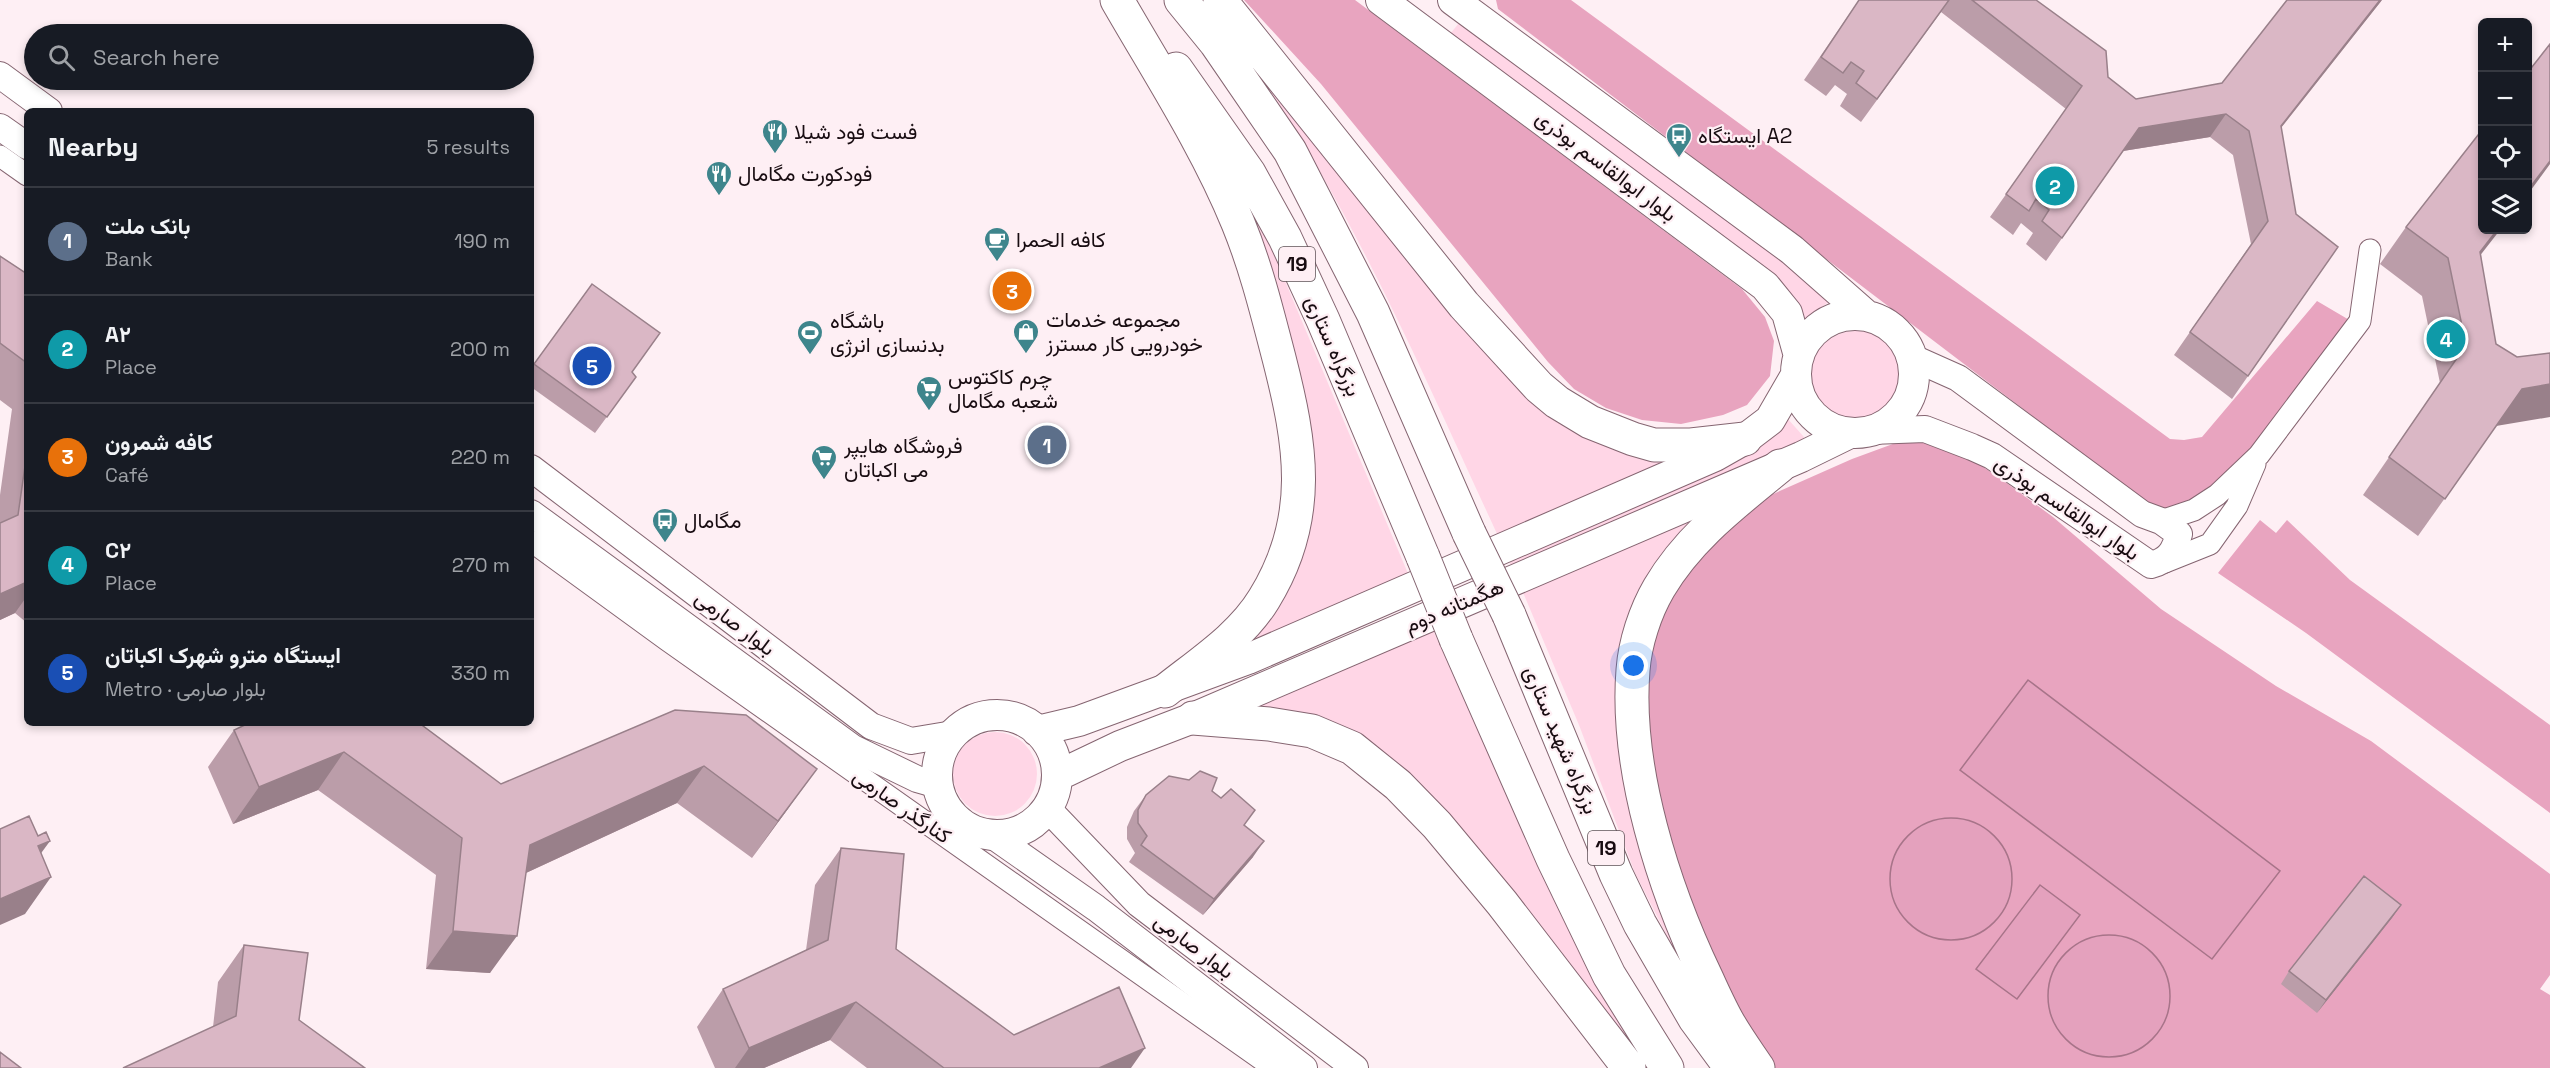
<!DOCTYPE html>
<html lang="en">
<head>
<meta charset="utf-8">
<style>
  body { margin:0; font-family:"Space Grotesk",Vazirmatn,sans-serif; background:#20242c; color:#f1f3f6 }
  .controls { position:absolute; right:18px; top:18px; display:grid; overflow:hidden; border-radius:9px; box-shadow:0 3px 9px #0003 }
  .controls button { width:54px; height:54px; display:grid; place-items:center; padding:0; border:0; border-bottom:2px solid #363941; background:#171b24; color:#f1f3f6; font:30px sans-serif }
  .you { position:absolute; left:1634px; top:666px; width:21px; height:21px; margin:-15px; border:4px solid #fff; border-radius:50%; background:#1a73e8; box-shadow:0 0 0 9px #1a73e833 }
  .badge { display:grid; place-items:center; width:39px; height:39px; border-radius:50%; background:#db2777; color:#fff; font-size:20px; font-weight:700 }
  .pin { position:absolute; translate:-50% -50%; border:3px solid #fff; box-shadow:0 2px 6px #0006 }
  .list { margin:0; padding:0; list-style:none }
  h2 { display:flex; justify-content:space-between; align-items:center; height:78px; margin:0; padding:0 24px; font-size:26px }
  h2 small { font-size:20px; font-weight:400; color:#9ea1a6 }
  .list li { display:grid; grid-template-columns:39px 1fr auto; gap:18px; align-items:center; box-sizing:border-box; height:108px; padding:0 24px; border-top:2px solid #363941 }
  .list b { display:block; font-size:22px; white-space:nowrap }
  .list p { margin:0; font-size:20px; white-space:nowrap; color:#9ea1a6 }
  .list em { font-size:20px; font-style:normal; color:#9ea1a6 }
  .icon { flex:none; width:33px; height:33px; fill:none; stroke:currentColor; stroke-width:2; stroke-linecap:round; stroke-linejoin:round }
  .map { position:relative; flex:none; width:2550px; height:1068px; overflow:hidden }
  .search { position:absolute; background:#171b24; box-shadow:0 3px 9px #0003; left:24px; top:24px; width:510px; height:66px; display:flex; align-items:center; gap:15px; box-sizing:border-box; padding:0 21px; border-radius:33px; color:#9ea1a6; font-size:22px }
  .panel { position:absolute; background:#171b24; box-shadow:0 3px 9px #0003; left:24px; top:108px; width:510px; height:618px; border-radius:9px }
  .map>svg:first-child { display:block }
</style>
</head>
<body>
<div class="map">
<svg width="2550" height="1068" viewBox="0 0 2550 1068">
  <rect width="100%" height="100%" fill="#feeff4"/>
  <path fill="#ffd6e6" d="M1204 0H1207L1475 341 1685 456 1499 538C1413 353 1333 160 1204 0Z
    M1459 23 1834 298 1804 320 1450 34Z
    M1250 206 1272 250 1409 576 1223 659 1304 541 1243 211Z
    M1810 377a46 46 0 1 1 92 0a46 46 0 1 1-92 0Z
    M1787 418 1804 437 1802 444 1513 569 1508 559Z
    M1737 496 1683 967 1635 873 1579 725 1522 590Z
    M1432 628 1535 856 1650 1068H1641L1402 771 1240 714Z
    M953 774a42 42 0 1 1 84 0a42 42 0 1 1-84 0Z"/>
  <path fill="#e8a4bf" d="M1244 0H1355L1742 289 1765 317 1774 341 1770 376 1747 405 1723 415 1681 424 1642 420 1606 408 1574 389 1548 362 1321 84Z
    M1496 0H1571L2170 439 2184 440 2202 437 2317 301 2351 321 2253 449 2205 495 2174 508H2162L2144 501 1498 9Z
    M1925 438 1966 455 2008 484 2053 517 2161 609 2276 686 2371 741 2550 874V975L2540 989 2550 995V1068H1766L1672 868 1641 704 1663 594 1746 506 1852 459 1901 441Z
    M2260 520 2276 533 2287 520 2350 580 2550 725V813L2306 633 2218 573Z"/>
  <path fill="#e4a1bd" stroke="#a77489" stroke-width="1.5" d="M2028 680 2280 871 2212 959 1960 770Z
    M1890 879a61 61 0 1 1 122 0a61 61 0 1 1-122 0Z
    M2040 885 2080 915 2017 999 1976 969Z
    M2048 996a61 61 0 1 1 122 0a61 61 0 1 1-122 0Z"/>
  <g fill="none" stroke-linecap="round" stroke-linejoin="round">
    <defs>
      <path id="minor" d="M0 156 27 175
        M2161 521 2194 510 2217 495 2259 455 2360 321 2370 250
        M531 541 667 640 1274 1068
        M2165 562 2210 544 2237 506 2255 464"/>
      <path id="tertiary" d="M0 75 49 111
        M0 127 27 146
        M1871 431 1925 429 1972 447 1992 456 2151 565C2169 560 2174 552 2179 534L2161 521 2142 514 1958 378 1911 357
        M531 468 871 726 911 741 953 734
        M531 513 853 748 917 779 938 785
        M1047 808 1139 904 1355 1068
        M992 835 1096 908 1304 1068"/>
      <path id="secondary" d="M1381 0 1765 286 1787 313 1799 356
        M1453 0 1792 250 1867 316
        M1796 374a59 59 0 1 1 118 0a59 59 0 1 1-118 0Z
        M937 775a60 60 0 1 1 120 0a60 60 0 1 1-120 0Z
        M1037 731 1079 721 1248 659 1715 456 1745 439 1770 420 1796 375
        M1057 776 1120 746 1193 718 1801 457 1850 433"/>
      <path id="trunk" d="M1117 0C1159 73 1206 145 1238 223 1256 267 1267 312 1279 358 1301 444 1314 518 1264 599 1241 637 1200 663 1165 691
        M1181 0 1216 43 1290 151 1373 313 1469 533
        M1220 0 1464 305 1539 387 1557 402 1590 422 1633 439 1654 445H1691L1745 439
        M1176 69 1249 173 1285 238 1323 320 1423 557
        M1509 615 1616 874 1640 924 1695 1019 1731 1068
        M1456 639 1553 859 1609 975 1667 1068
        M1193 718 1269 724 1312 731 1352 748 1398 785 1437 825 1502 903 1629 1068
        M1758 1068C1748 1053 1737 1038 1728 1022 1720 1008 1713 992 1706 977 1664 889 1625 769 1633 670 1635 643 1645 612 1659 588 1689 537 1735 503 1780 466"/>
    </defs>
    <use href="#minor" stroke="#856571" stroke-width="23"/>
    <use href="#tertiary" stroke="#856571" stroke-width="28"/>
    <use href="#secondary" stroke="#856571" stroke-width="32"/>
    <use href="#trunk" stroke="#856571" stroke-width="35"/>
    <use href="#minor" stroke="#fff" stroke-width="21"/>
    <use href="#tertiary" stroke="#fff" stroke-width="26"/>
    <use href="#secondary" stroke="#fff" stroke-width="30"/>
    <use href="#trunk" stroke="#fff" stroke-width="33"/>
    <defs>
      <path id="trunk-bridge" d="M1469 533 1509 615
        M1423 557 1456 639"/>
    </defs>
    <use href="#trunk-bridge" stroke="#856571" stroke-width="35" stroke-linecap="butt"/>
    <use href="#trunk-bridge" stroke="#fff" stroke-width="33"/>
  </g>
  <path fill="#bb9da9" d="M1859 0H2036L2108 77 2136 99 2222 83 2382 0 2281 128 2296 214 2338 247 2232 399 2174 355 2251 244 2233 155 2210 137 2123 151 2046 261 2026 244 2033 233 2021 223 2013 235 1990 217 2066 109 1941 12 1861 122 1840 106 1847 94 1835 85 1826 96 1804 80Z
    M2406 227 2481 254 2496 426 2418 536 2363 495 2440 383 2422 296 2380 264Z
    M0 256 27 274V623L15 613 0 620V495L12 409 0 400Z
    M592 284 632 372 636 377 595 433 531 387V368Z
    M675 710 790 806 752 858 677 803 526 873 490 973 426 969 436 875 318 790 233 824 208 767 234 730 501 784Z
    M1212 791 1244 825 1253 857 1203 915 1129 862 1135 853 1127 839V827L1134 811 1146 795Z
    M841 848 896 949 1014 1035 1131 1068H867L830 1040 764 1068H715L697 1027 723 989 806 950 815 885Z
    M2401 905 2317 1013 2281 984 2289 971Z
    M244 945 299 1020 213 1027 218 982Z"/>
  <path fill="#99808a" d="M2380 0H2382L2264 149 2281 126Z
    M2226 114 2210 137 2123 151 2139 128Z
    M2550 161V164L2528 194V190Z
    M2497 230H2500L2454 289 2480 252Z
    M2550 384V417L2496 426 2418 536 2522 389Z
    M27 582V596L15 613 0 620V594Z
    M344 752 318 790 233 824 259 787Z
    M704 766 677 803 504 883 530 845Z
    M817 769 790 806 752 858 778 821Z
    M50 841 23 878 38 846Z
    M1264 841 1253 857 1203 915 1214 899Z
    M51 877 25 914 0 925V899Z
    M2401 905 2392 918 2317 1013 2326 1000Z
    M453 931 517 936 490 973 426 969Z
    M856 1002 830 1040 764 1068H735L749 1048Z
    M1145 1048 1131 1068H1099Z"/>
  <path fill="#dab7c5" stroke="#99808a" stroke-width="1.5" d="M1859 0H1949L1877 99 1856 83 1864 71 1851 62 1843 73 1821 57Z
    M1972 0H2036L2106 51 2108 77 2136 99 2222 83 2287 0H2380L2281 126 2296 214 2338 247 2248 376 2190 332 2268 221 2249 131 2226 114 2139 128 2062 238 2042 221 2049 210 2036 199 2029 211 2006 194 2082 86Z
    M2550 44V161L2528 190V72Z
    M2482 130V230H2497L2480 252 2496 344 2517 357 2550 353V384L2522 389 2445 499 2389 457 2466 345 2448 258 2406 227Z
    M0 256 27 274V363L0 343Z
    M592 284 660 333 632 372 636 377 607 417 534 364Z
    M27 452V582L0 594V523L18 515Z
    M675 710 746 715 817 769 778 821 704 766 530 845 517 936 453 931 462 838 344 752 259 787 234 730 249 723H419L501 784Z
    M1200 771 1217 778 1212 791 1221 798 1231 789 1255 810 1244 825 1264 841 1214 899 1141 845 1147 836 1138 823V810L1146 795 1169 776 1189 780Z
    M29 816 38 836 46 832 50 841 38 846 51 877 0 899V829Z
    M841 848 904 854 896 949 1014 1035 1119 987 1145 1048 1099 1068H944L856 1002 749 1048 723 989 828 940Z
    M2364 876 2401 905 2326 1000 2289 971Z
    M244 945 308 953 299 1020 365 1068H123L236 1016Z
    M0 1052 21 1068H0Z"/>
  <defs>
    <symbol id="restaurant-pin" viewBox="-11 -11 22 30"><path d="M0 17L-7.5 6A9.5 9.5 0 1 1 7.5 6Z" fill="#3e858c" stroke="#feeff4"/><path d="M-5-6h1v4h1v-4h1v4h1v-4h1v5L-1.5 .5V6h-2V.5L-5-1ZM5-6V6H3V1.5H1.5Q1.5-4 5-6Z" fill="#fff"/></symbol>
    <symbol id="bus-pin" viewBox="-11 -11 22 30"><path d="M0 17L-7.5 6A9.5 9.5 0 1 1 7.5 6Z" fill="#3e858c" stroke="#feeff4"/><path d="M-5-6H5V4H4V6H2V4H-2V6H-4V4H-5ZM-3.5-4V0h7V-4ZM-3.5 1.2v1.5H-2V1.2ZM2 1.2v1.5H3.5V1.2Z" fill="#fff"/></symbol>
    <symbol id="cafe-pin" viewBox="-11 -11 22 30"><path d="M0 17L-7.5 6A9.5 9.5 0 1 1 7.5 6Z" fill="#3e858c" stroke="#feeff4"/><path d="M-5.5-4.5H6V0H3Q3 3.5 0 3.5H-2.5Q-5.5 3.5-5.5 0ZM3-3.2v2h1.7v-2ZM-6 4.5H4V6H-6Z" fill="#fff"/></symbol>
    <symbol id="shop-pin" viewBox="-11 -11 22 30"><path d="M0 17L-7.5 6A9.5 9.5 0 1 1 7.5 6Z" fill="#3e858c" stroke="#feeff4"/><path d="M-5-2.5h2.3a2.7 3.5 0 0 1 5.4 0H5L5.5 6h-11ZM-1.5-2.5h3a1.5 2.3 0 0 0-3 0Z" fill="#fff"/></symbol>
    <symbol id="stadium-pin" viewBox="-11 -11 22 30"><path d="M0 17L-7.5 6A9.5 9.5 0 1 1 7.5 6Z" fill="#3e858c" stroke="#feeff4"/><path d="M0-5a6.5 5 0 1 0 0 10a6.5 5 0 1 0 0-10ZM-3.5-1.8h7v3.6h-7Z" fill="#fff"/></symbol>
    <symbol id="supermarket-pin" viewBox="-11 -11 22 30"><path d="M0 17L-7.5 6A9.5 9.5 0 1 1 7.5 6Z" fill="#3e858c" stroke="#feeff4"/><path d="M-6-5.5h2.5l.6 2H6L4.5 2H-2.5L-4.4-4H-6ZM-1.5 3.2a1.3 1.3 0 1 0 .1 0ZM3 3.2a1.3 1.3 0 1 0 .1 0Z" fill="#fff"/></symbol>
  </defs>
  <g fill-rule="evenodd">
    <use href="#restaurant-pin" x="760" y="117" width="30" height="40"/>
    <use href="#bus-pin" x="1664" y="121" width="30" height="40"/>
    <use href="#restaurant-pin" x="704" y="159" width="30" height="40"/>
    <use href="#cafe-pin" x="982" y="225" width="30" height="40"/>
    <use href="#shop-pin" x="1011" y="317" width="30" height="40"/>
    <use href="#stadium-pin" x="795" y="318" width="30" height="40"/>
    <use href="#supermarket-pin" x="914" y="374" width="30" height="40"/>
    <use href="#supermarket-pin" x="809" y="443" width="30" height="40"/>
    <use href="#bus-pin" x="650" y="506" width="30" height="40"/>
  </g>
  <g text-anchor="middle" stroke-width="4.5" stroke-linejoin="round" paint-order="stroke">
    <g fill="#feeff4" stroke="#5d5055" stroke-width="1.5">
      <rect x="1279" y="247" width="36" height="34" rx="4.5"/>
      <rect x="1588" y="831" width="36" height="34" rx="4.5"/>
    </g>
    <g font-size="20" font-weight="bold" fill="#180c11">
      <text x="1297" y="271">19</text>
      <text x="1606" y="855">19</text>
    </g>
    <g font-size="21" fill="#180c11" stroke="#feeff4" text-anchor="start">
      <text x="794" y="139">فست فود شیلا</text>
      <text x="1698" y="143">ایستگاه A2</text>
      <text x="738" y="181">فودکورت مگامال</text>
      <text x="1016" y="247">کافه الحمرا</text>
      <text x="1046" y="327">مجموعه خدمات<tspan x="1046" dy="24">خودرویی کار مسترز</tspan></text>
      <text x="830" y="328">باشگاه<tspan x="830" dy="24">بدنسازی انرژی</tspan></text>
      <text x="948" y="384">چرم کاکتوس<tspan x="948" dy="24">شعبه مگامال</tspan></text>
      <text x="844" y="453">فروشگاه هایپر<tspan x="844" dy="24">می اکباتان</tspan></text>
      <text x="684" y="528">مگامال</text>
    </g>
    <g font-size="21" fill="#180c11" stroke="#feeff4">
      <text transform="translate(1606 166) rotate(37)" y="7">بلوار ابوالقاسم بوذری</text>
      <text transform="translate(1333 346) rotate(66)" y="7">بزرگراه ستاری</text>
      <text transform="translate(2067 508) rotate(34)" y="7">بلوار ابوالقاسم بوذری</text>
      <text transform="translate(1454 606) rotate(-23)" y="7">هگمتانه دوم</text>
      <text transform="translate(735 623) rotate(37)" y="7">بلوار صارمی</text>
      <text transform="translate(1561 740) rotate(67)" y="7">بزرگراه شهید ستاری</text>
      <text transform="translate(902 806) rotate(35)" y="7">کنارگذر صارمی</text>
      <text transform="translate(1194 946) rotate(37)" y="7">بلوار صارمی</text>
    </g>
  </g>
</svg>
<div class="controls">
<button>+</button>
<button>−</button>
<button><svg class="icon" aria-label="locate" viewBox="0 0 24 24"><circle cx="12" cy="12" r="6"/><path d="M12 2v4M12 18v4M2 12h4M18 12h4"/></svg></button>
<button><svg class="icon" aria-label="layers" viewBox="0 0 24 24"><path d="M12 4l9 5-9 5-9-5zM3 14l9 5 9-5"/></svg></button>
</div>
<div class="you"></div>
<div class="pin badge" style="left:1047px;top:445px;background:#5c6f8a">1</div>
<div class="pin badge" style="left:2055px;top:186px;background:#0f9aa8">2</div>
<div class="pin badge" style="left:1012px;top:291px;background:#e8710a">3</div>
<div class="pin badge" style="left:2446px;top:339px;background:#0f9aa8">4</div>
<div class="pin badge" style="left:592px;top:366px;background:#1a4fb4">5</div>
<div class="search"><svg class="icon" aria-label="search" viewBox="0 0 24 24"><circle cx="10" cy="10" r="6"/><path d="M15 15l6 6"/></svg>Search here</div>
<section class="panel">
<h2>Nearby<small>5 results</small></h2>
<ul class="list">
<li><span class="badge" style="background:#5c6f8a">1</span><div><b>بانک ملت</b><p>Bank</p></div><em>190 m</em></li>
<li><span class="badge" style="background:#0f9aa8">2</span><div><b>A۲</b><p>Place</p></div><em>200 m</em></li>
<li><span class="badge" style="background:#e8710a">3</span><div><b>کافه شمرون</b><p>Café</p></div><em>220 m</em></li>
<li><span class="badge" style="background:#0f9aa8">4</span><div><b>C۲</b><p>Place</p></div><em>270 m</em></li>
<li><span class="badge" style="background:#1a4fb4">5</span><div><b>ایستگاه مترو شهرک اکباتان</b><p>Metro · بلوار صارمی</p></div><em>330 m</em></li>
</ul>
</section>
</div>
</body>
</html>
